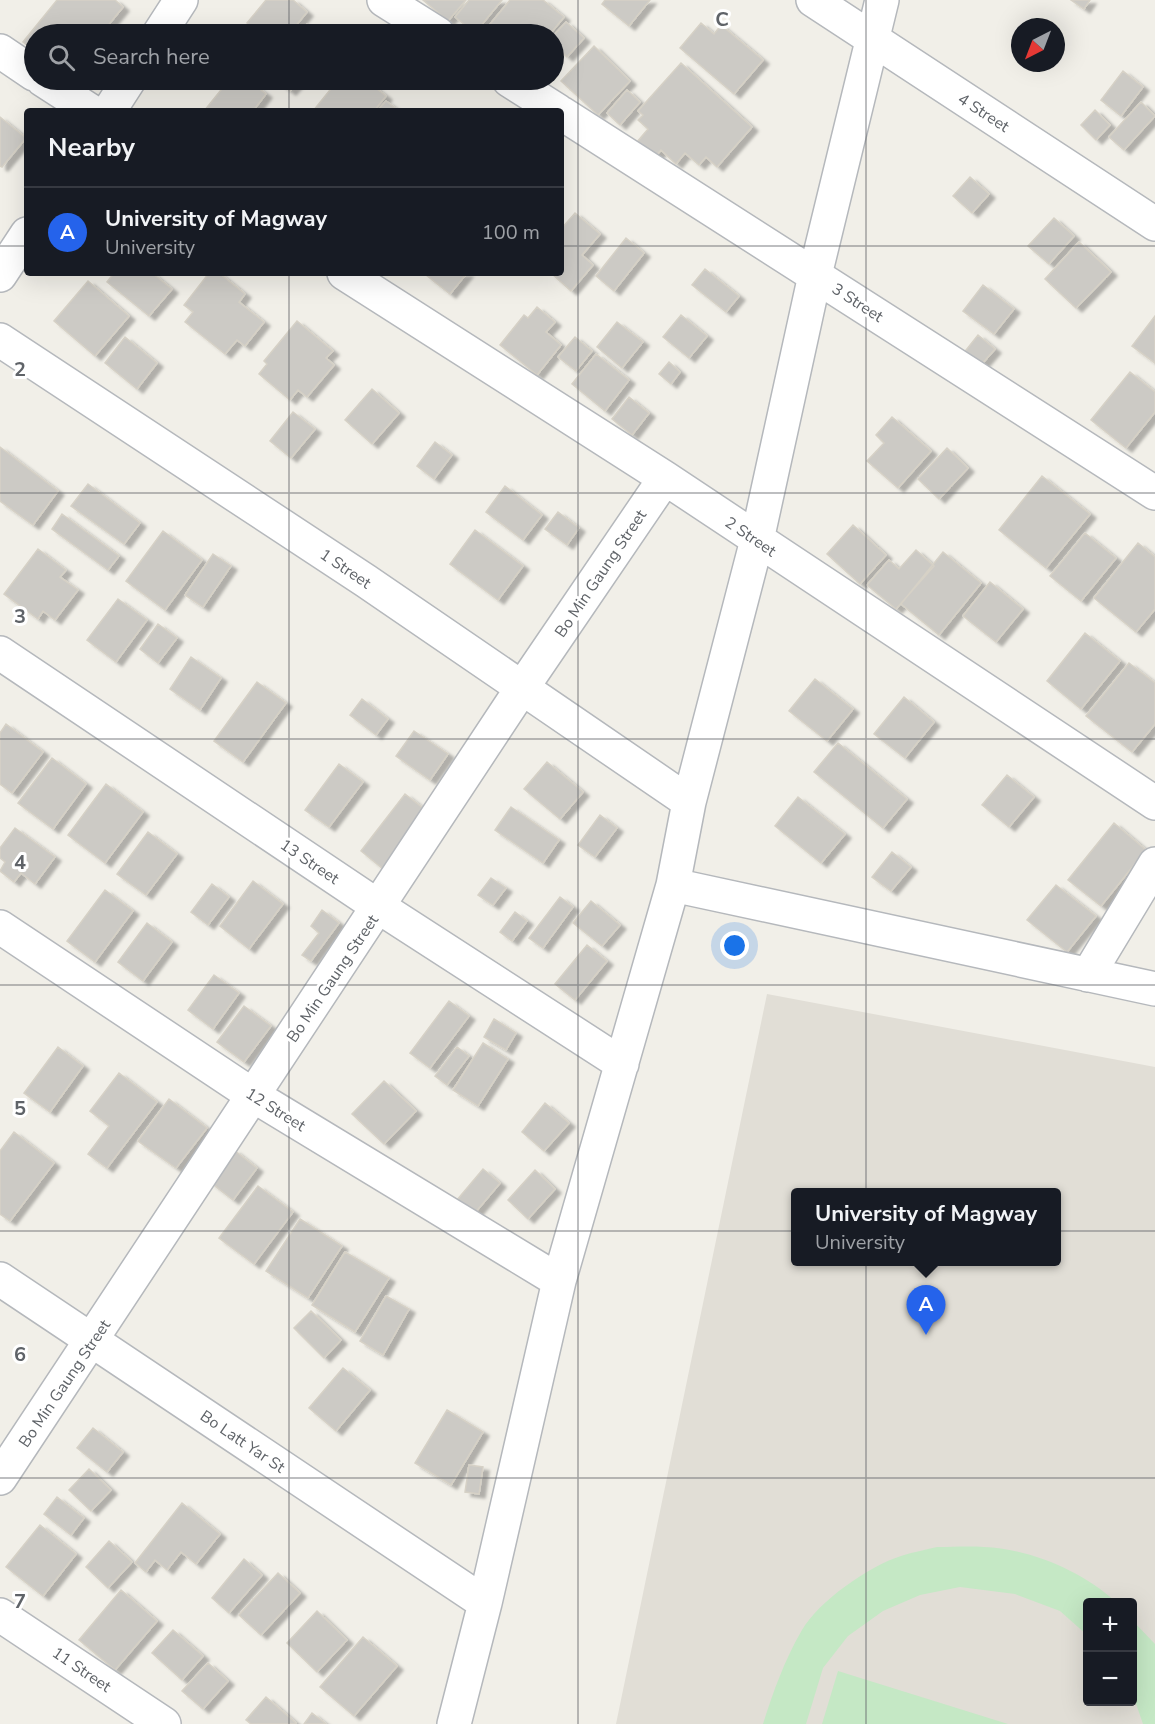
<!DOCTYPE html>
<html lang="en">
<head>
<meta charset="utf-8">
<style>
  body { margin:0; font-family:"Nunito Sans",sans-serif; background:#242831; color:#f1f3f6 }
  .controls { position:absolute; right:18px; bottom:18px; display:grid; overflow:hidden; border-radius:6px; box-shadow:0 6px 24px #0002 }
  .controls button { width:54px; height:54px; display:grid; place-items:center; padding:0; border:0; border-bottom:2px solid #363941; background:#171b24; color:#f1f3f6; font:30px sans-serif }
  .compass { position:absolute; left:1011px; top:18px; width:54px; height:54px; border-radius:50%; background:#171b24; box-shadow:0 6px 24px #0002; rotate:222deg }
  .you { position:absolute; left:735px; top:946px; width:21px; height:21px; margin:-15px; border:4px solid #fff; border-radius:50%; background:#1a73e8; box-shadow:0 0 0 9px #1a73e833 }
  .badge { display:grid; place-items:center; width:39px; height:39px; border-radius:50%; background:#2563eb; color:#fff; font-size:20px; font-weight:700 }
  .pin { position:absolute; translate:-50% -50px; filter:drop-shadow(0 2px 3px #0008) }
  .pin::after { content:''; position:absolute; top:32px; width:21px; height:18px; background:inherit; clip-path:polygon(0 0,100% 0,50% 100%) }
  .popup { position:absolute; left:791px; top:1188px; width:270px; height:78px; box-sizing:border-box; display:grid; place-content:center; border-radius:6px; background:#171b24; filter:drop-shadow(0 2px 4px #0005); font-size:20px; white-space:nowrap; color:#9ea1a6 }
  .popup b { font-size:22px; color:#f1f3f6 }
  .popup::after { content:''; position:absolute; left:50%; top:100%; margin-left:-12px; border:12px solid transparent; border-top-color:#171b24 }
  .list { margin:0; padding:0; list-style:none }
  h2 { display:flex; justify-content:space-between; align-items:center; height:78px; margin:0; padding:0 24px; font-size:26px }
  h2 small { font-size:20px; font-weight:400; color:#9ea1a6 }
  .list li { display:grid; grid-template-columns:39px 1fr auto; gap:18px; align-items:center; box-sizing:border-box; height:90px; padding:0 24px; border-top:2px solid #363941 }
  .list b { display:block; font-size:22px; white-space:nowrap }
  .list p { margin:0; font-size:20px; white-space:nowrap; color:#9ea1a6 }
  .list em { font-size:20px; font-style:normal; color:#9ea1a6 }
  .icon { flex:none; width:33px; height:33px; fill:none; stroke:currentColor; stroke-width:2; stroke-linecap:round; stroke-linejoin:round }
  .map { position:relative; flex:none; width:1155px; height:1724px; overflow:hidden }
  .search { position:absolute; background:#171b24; box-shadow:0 6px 24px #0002; left:24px; top:24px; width:540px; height:66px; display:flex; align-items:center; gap:15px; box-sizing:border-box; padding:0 21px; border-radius:33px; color:#9ea1a6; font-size:22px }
  .panel { position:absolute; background:#171b24; box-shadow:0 6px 24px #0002; left:24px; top:108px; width:540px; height:168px; border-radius:6px }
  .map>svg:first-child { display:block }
</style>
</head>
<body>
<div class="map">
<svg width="1155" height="1724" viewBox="0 0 1155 1724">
  <defs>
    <filter id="shadow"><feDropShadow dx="6" dy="4" stdDeviation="1.5" flood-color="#0004"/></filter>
  </defs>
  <rect width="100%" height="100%" fill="#f1efe8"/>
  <path fill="#e1ded6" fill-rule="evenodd" d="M767 994 1155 1067V1724H616ZM796 1192H1056V1262H796ZM1088 1602H1132V1702H1088Z"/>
  <path fill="#c5e8c5" d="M937 1547C952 1547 968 1546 984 1547 1031 1549 1082 1571 1116 1602H1088L1087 1635 1060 1611 1015 1594 960 1587 920 1595 883 1611 848 1636 823 1668 806 1724H763C773 1692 785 1659 802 1630 819 1601 869 1566 901 1556 913 1552 925 1550 937 1547Z
    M1132 1620 1155 1644V1724H1143L1133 1695Z
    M838 1671 1008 1724H822Z"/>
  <path fill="#cccac5" stroke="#d6d1c6" stroke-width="1.5" filter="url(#shadow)" d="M57 0H115L123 7 101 34H34V51L23 42Z
    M266 0H293L307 12 289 34H261L247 23Z
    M423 0H466L448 21Z
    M469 0H502L475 33 455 17Z
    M510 0H543L564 17 550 34H482Z
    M605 0H650L629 26 602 4Z
    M1071 0H1090L1084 9Z
    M566 22 584 38 567 57 554 45V35Z
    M701 23 714 34 721 25 763 60 734 94 680 48Z
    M307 24 320 34H298Z
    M594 46 630 81 598 115 561 81Z
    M681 63 752 127 717 167 706 157 699 165 685 153 676 164 661 150 655 157 637 142 648 129 638 120 643 115 638 111Z
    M1123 71 1143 87 1121 116 1101 100Z
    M229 80H248L266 94 253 111H204Z
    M275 80H300L290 91Z
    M338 80H366L386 96 374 111H313Z
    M627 90 640 102 620 125 607 113Z
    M386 101 399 111H377Z
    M1141 102 1155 116 1124 150 1109 137Z
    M1095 110 1110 125 1096 140 1081 125Z
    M0 117 26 138 2 167 0 166Z
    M970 177 989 194 972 213 953 196Z
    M575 213 600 234 582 255 593 265 571 291 551 273H561V229Z
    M1054 218 1074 236 1049 264 1028 246Z
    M626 238 644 253 614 291 596 276Z
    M1079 242 1111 272 1076 308 1045 279Z
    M705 269 739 296 726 312 692 285Z
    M114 273H152L172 289 149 316 107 282Z
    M209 273H219L245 294 239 302 264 322 245 346 237 340 225 354 185 322 193 312 184 305Z
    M428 273H467L450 294 426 275Z
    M88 281 129 316 95 356 54 321Z
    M983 285 1014 309 994 334 963 311Z
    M537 307 555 322 546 332 561 345 537 375 500 345 524 315 528 318Z
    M681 315 707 336 689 358 663 337Z
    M1155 316V363L1132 346Z
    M297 321 333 351 326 358 334 365 307 397 298 390 290 400 259 374 267 364 264 361Z
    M617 322 643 342 622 368 597 347Z
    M978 335 995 349 975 372 959 359Z
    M125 337 157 363 137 389 105 363Z
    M575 337 592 351 576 371 558 357Z
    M596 354 629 380 605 411 572 384Z
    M669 362 680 372 671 384 659 374Z
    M1130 372 1155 392V412L1126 448 1091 420Z
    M372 389 399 413 372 444 345 420Z
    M629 397 649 413 632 435 612 419Z
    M293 412 315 429 291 458 270 441Z
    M892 417 931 451 898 488 867 461 884 443 876 435Z
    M435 442 452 455 434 479 417 466Z
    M0 447 58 491 33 525 0 501Z
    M947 448 968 468 939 499 918 479Z
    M1042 476 1090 514 1046 568 999 530Z
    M88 484 140 523 124 544 71 506Z
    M505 486 542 515 523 540 486 512Z
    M558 512 579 528 567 545 545 529Z
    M62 514 119 556 108 570 52 529Z
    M853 525 886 555 860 584 827 554Z
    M475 530 523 566 498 600 450 564Z
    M163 531 202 560 165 610 126 581Z
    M1085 533 1116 558 1081 601 1050 576Z
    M1138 543 1155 557V609L1136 632 1094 598Z
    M38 549 66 570 60 577 78 590 55 620 43 611 38 619 4 594Z
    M916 550 934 566 896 609 867 585 889 560 899 569Z
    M943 552 981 583 939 635 901 604Z
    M213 554 231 566 203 607 185 595Z
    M990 582 1023 609 996 642 963 616Z
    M118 599 147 620 116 662 87 640Z
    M158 624 177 638 158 663 140 649Z
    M1085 633 1120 661 1081 709 1047 681Z
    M191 657 221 678 200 710 170 689Z
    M1129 663 1155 683V724L1132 752 1086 716Z
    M815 679 853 709 827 741 789 711Z
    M257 682 286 703 243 762 214 741Z
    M904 697 934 722 905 758 874 734Z
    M362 699 388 719 376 735 350 715Z
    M6 724 43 752 12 793 0 784V733Z
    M414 731 448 754 430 780 396 756Z
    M838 743 907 799 883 828 814 772Z
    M52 758 86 784 53 829 18 803Z
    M547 762 583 792 560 819 524 789Z
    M339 764 363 782 329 827 305 810Z
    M1007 775 1034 797 1009 827 982 805Z
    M106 784 143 812 105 863 68 835Z
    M405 794 428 812 383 869 361 851Z
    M798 797 845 834 821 863 775 826Z
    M511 807 559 840 543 863 495 830Z
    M600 815 617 828 595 857 578 845Z
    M1114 823 1146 850 1101 906 1068 880Z
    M15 828 55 857 35 884 21 873 14 882 0 871 5 862 0 858V848Z
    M148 832 177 854 146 895 117 874Z
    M892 852 911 867 891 891 872 877Z
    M491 878 506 888 493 905 478 895Z
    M253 881 283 904 249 949 220 926Z
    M212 884 229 897 208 925 191 912Z
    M1056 885 1096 916 1067 952 1027 920Z
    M105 890 133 911 95 962 67 941Z
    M560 897 573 907 543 948 529 938Z
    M591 901 620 925 602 946 573 923Z
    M322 910 339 923 311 961 302 955 319 933 311 926Z
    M515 912 527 921 512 941 500 932Z
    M147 923 172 942 143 981 118 962Z
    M587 945 607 961 575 1000 555 984Z
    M214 975 239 993 213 1029 188 1010Z
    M449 1001 469 1016 430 1068 410 1053Z
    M244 1006 271 1026 244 1062 217 1042Z
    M494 1019 516 1033 506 1050 484 1037Z
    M483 1043 508 1059 478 1106 453 1090Z
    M58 1047 83 1066 50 1112 24 1093Z
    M457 1047 469 1056 447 1085 435 1076Z
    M119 1073 157 1102 107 1168 88 1154 109 1126 90 1111Z
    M384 1081 416 1111 384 1144 352 1114Z
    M169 1099 207 1128 176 1168 138 1141Z
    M545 1103 569 1123 544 1151 522 1132Z
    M14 1132 54 1163 10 1221 0 1214V1151Z
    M234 1150 257 1168 233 1200 210 1182Z
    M483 1169 500 1183 474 1214 457 1200Z
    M535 1170 555 1189 528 1219 508 1200Z
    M258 1186 293 1212 254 1264 219 1238Z
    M300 1219 342 1246 308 1298 266 1271Z
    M345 1252 389 1278 355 1332 312 1305Z
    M386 1296 409 1309 383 1355 360 1341Z
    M311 1311 341 1340 324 1358 294 1328Z
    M343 1368 370 1390 336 1431 309 1408Z
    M447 1410 483 1432 451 1485 415 1463Z
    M93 1428 123 1452 107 1472 77 1448Z
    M469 1465 483 1467 479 1494 465 1492Z
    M89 1469 111 1490 91 1511 69 1490Z
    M57 1497 84 1518 71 1535 44 1514Z
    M182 1503 220 1534 196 1564 181 1552 167 1570 155 1560 146 1572 135 1563Z
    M40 1525 76 1554 43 1596 6 1567Z
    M109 1541 132 1562 108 1588 86 1567Z
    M244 1559 262 1575 229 1613 212 1598Z
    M278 1573 300 1593 261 1635 239 1615Z
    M121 1590 157 1621 115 1670 79 1640Z
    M317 1611 347 1640 317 1672 287 1643Z
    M173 1630 203 1656 182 1680 152 1653Z
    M363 1637 397 1666 354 1716 320 1687Z
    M208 1663 228 1681 203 1709 182 1691Z
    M266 1697 296 1723 295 1724H251L246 1720Z
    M312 1713 326 1724H304Z"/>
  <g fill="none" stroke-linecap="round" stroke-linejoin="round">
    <defs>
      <path id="minor" d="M384 0 438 34
        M813 0 1155 224
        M159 34 181 0
        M0 51 34 74
        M43 80 91 111
        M509 80 558 111
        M109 111 129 80
        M561 113 1155 493
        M344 273 665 478 1155 803
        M0 275 27 234
        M0 340 366 581 689 802
        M0 653 379 907 622 1064
        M673 885 1155 989
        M0 927 254 1096 559 1281
        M1088 975 1155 864
        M0 1279 485 1603
        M0 1478 522 688 665 478
        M0 1615 164 1724
        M454 1724 485 1603 559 1281 673 885 689 802 757 540 815 275 882 0"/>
    </defs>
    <use href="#minor" stroke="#b5b8bc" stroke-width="36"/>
    <use href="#minor" stroke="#fff" stroke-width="33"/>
  </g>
  <path fill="none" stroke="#5f6368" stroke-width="1.5" stroke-opacity="0.55" d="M289 0V34M578 0V1724M866 0V1724M289 80V111M0 246H27M561 246H1155M289 273V1724M0 493H1155M0 739H1155M0 985H1155M0 1231H1155M0 1478H1155"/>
  <g text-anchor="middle" stroke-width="6" stroke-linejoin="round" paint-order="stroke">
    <g font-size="16" fill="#5f6368" stroke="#fff">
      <text transform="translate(984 112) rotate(33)" y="6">4 Street</text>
      <text transform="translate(858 302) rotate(33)" y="6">3 Street</text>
      <text transform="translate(751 536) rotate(34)" y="6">2 Street</text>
      <text transform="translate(346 568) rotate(34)" y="6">1 Street</text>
      <text transform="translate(600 573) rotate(-56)" y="6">Bo Min Gaung Street</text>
      <text transform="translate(310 861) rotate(34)" y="6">13 Street</text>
      <text transform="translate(332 978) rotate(-56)" y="6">Bo Min Gaung Street</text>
      <text transform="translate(276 1109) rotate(32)" y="6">12 Street</text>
      <text transform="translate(64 1383) rotate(-56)" y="6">Bo Min Gaung Street</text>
      <text transform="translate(243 1441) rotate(34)" y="6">Bo Latt Yar St</text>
      <text transform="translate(82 1669) rotate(34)" y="6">11 Street</text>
    </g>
  </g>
  <g font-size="20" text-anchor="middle" font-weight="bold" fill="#5f6368" stroke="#fff" stroke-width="6" stroke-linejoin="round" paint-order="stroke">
    <text x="722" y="26">C</text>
    <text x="20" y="376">2</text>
    <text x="20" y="623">3</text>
    <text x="20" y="869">4</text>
    <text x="20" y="1115">5</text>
    <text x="20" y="1361">6</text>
    <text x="20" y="1608">7</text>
  </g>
</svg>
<div class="controls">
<button>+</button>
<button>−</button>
</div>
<svg class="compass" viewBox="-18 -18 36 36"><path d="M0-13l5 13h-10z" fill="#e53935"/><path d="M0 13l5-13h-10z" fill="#9ea1a6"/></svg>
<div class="you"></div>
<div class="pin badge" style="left:926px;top:1335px">A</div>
<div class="popup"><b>University of Magway</b>University</div>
<div class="search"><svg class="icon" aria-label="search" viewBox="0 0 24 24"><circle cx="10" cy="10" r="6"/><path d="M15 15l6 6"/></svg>Search here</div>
<section class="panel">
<h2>Nearby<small></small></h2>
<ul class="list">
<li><span class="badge">A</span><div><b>University of Magway</b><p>University</p></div><em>100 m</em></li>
</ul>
</section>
</div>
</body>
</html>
